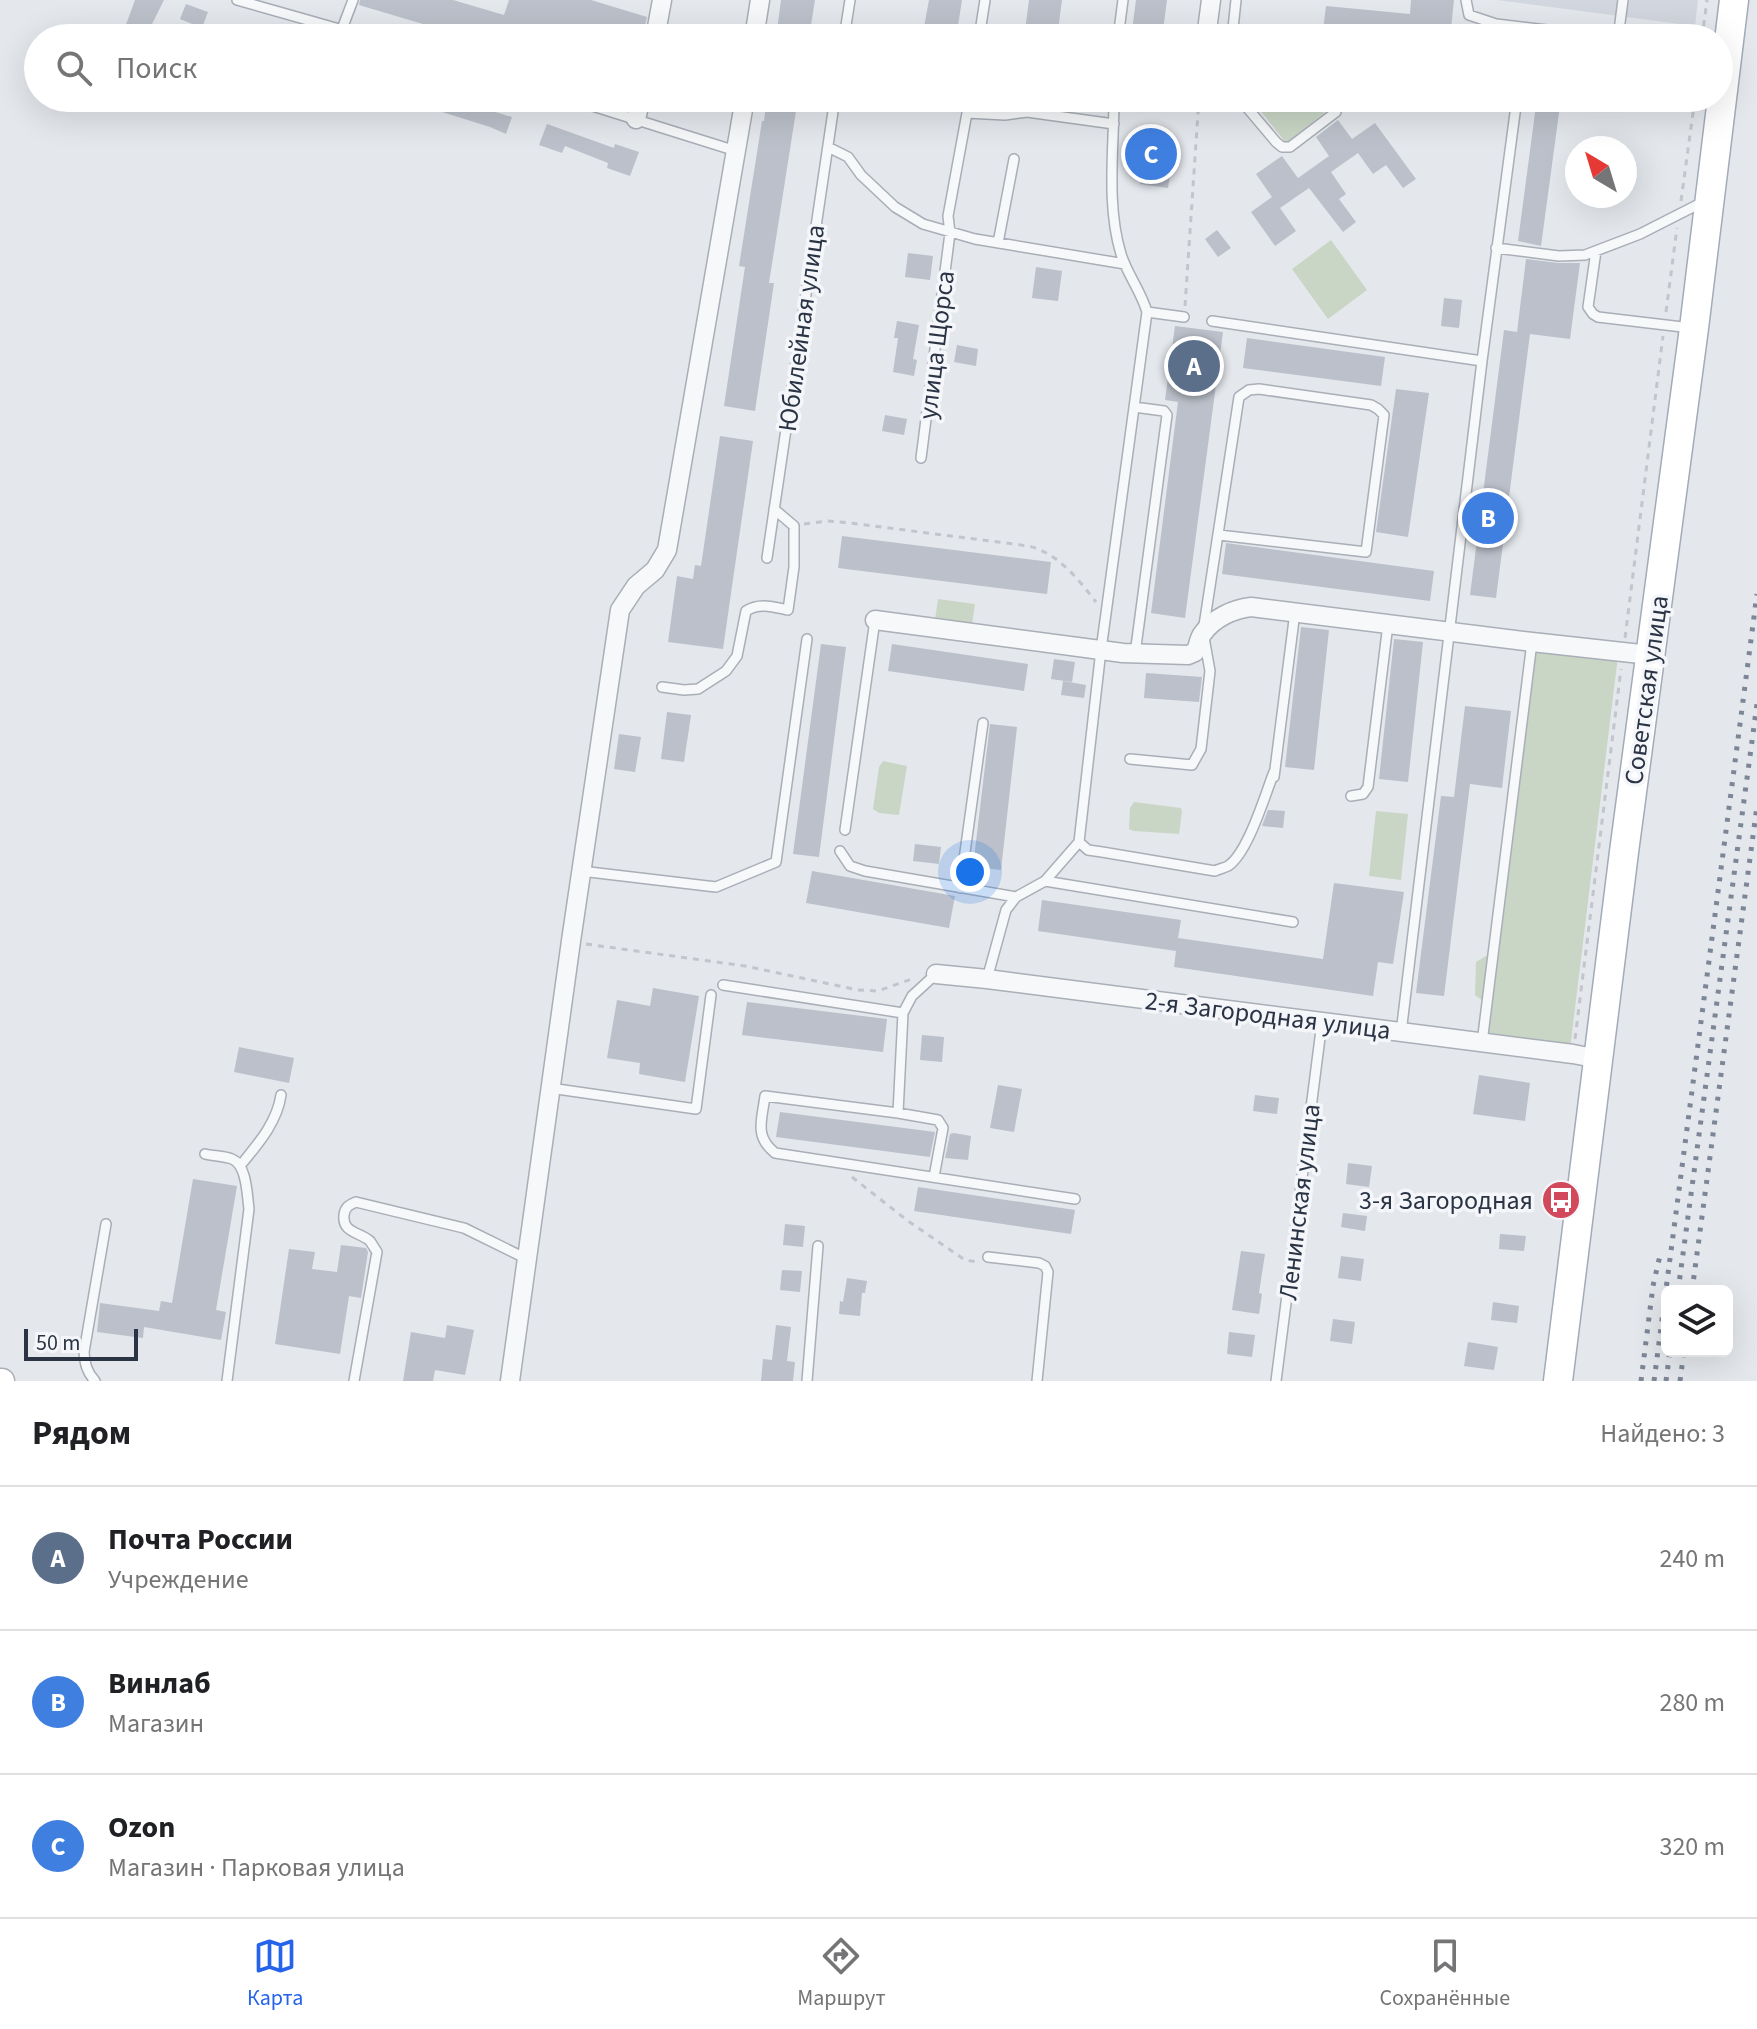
<!DOCTYPE html>
<html lang="ru">
<head>
<meta charset="utf-8">
<style>
  body { margin:0; font-family:"Source Sans 3",sans-serif; background:#f2f2f2; color:#202124 }
  .controls { position:absolute; right:24px; bottom:24px; display:grid; overflow:hidden; border-radius:12px; box-shadow:0 8px 32px #0002 }
  .controls button { width:72px; height:72px; display:grid; place-items:center; padding:0; border:0; border-bottom:2px solid #e0e0e0; background:#fff; color:#202124; font:40px sans-serif }
  .compass { position:absolute; left:1565px; top:136px; width:72px; height:72px; border-radius:50%; background:#fff; box-shadow:0 8px 32px #0002; rotate:322deg }
  .scale { position:absolute; left:24px; bottom:20px; width:114px; box-sizing:border-box; padding-left:8px; border:4px solid #2b3445; border-top:0; font-size:22px; line-height:28px; white-space:nowrap; color:#2b3445; -webkit-text-stroke:6px #f4f6f9; paint-order:stroke }
  .you { position:absolute; left:970px; top:872px; width:28px; height:28px; margin:-20px; border:6px solid #fff; border-radius:50%; background:#1a73e8; box-shadow:0 0 0 12px #1a73e833 }
  .badge { display:grid; place-items:center; width:52px; height:52px; border-radius:50%; background:#2563eb; color:#fff; font-size:26px; font-weight:700 }
  .pin { position:absolute; translate:-50% -50%; border:4px solid #fff; box-shadow:0 2px 8px #0006 }
  .list { margin:0; padding:0; list-style:none }
  h2 { display:flex; justify-content:space-between; align-items:center; height:104px; margin:0; padding:0 32px; font-size:34px }
  h2 small { font-size:26px; font-weight:400; color:#757577 }
  .list li { display:grid; grid-template-columns:52px 1fr auto; gap:24px; align-items:center; box-sizing:border-box; height:144px; padding:0 32px; border-top:2px solid #e0e0e0 }
  .list b { display:block; font-size:30px; white-space:nowrap }
  .list p { margin:0; font-size:26px; white-space:nowrap; color:#757577 }
  .list em { font-size:26px; font-style:normal; color:#757577 }
  .icon { flex:none; width:44px; height:44px; fill:none; stroke:currentColor; stroke-width:2; stroke-linecap:round; stroke-linejoin:round }
  .map { position:relative; flex:none; width:1757px; height:1381px; overflow:hidden }
  .search { position:absolute; background:#fff; box-shadow:0 8px 32px #0002; left:24px; right:24px; top:24px; height:88px; display:flex; align-items:center; gap:20px; box-sizing:border-box; padding:0 28px; border-radius:44px; color:#757577; font-size:30px }
  .sheet { height:536px; background:#fff }
  nav { display:flex; justify-content:space-around; align-items:center; box-sizing:border-box; height:112px; border-top:2px solid #e0e0e0; background:#fff; font-size:22px; color:#757577 }
  nav a { display:grid; justify-items:center; gap:4px }
  nav .on { color:#2563eb }
  .map>svg:first-child { display:block }
</style>
</head>
<body>
<div class="map">
<svg width="1757" height="1381" viewBox="0 0 1757 1381">
  <rect width="100%" height="100%" fill="#e4e7ec"/>
  <path fill="#d2d6de" d="M1497 0H1698L1695 26Z"/>
  <path fill="#c9d6c5" d="M1252 100 1315 102 1324 113 1286 143Z
    M1331 240 1367 290 1328 319 1292 269Z
    M938 599 975 604 972 625 935 620Z
    M1535 646 1618 656 1570 1049 1487 1037 1491 1007 1475 995 1476 962 1486 956 1498 955Z
    M883 761 907 766 899 815 879 813 873 809 879 767Z
    M1134 802 1181 808 1182 812 1179 834 1134 831 1129 829 1130 808Z
    M1376 811 1408 814 1401 880 1369 876Z"/>
  <path fill="#bbc0ca" d="M135 0H164L152 24 159 27 155 38H121Z
    M360 0H453L504 15 509 0H591L647 17 642 38H470L359 5Z
    M781 0H815L809 38H776Z
    M929 0H962L956 38H922Z
    M1029 0H1062L1057 38H1024Z
    M1136 0H1167L1162 38H1131Z
    M1411 0H1454L1450 38H1322L1326 6 1410 14Z
    M186 4 208 12 202 28 180 19Z
    M408 98H450L512 117 506 134 490 127 407 101Z
    M767 98H801L799 111H796L769 283H774L755 411 724 406 745 267 739 266 762 121H764Z
    M1537 98H1561L1541 246 1518 241Z
    M1338 120 1352 139 1375 123 1416 179 1403 188 1386 165 1373 174 1358 153 1331 172 1346 194 1339 199 1356 222 1343 232 1309 188 1280 208 1296 231 1275 246 1251 212 1272 197 1256 174 1282 156 1298 178 1329 156 1316 137Z
    M547 124 614 148 615 144 639 152 630 176 607 168 608 163 565 146 562 153 539 145Z
    M1145 145 1174 149 1168 188 1140 184Z
    M1217 230 1231 248 1218 257 1205 239Z
    M908 253 933 256 930 280 905 277Z
    M1526 259 1558 263H1580L1570 339 1530 334 1496 598 1470 595 1504 330 1517 332Z
    M1036 267 1062 271 1058 301 1032 298Z
    M1444 298 1462 300 1459 328 1441 326Z
    M897 321 919 325 913 359 917 360 914 376 893 372 898 338H894Z
    M1175 326 1223 332 1185 618 1151 613 1178 402 1165 400Z
    M1247 338 1385 357 1381 386 1243 368Z
    M957 345 978 349 976 366 954 362Z
    M1396 389 1429 393 1408 537 1376 532Z
    M885 415 907 419 904 435 882 431Z
    M720 436 753 441 723 649 668 642 677 576 693 579 695 565 701 566Z
    M842 536 1051 562 1047 594 838 568Z
    M1226 543 1434 571 1430 601 1222 574Z
    M1301 627 1329 630 1314 770 1285 767Z
    M1394 639 1423 642 1408 782 1379 779Z
    M821 644 846 647 819 857 793 854Z
    M892 644 1028 664 1024 691 888 671Z
    M1054 659 1075 662 1072 682 1051 679Z
    M1146 673 1202 677 1199 702 1144 698Z
    M1063 681 1086 685 1084 698 1061 695Z
    M1465 706 1511 711 1502 788 1470 784 1444 996 1416 993 1441 796 1454 797Z
    M667 712 691 715 684 762 661 759Z
    M990 724 1017 727 1001 870 973 867Z
    M619 734 641 737 635 772 614 769Z
    M1268 810 1285 811 1283 828 1262 826Z
    M915 844 941 847 939 864 913 861Z
    M812 871 955 896 949 928 806 903Z
    M1334 883 1404 892 1393 964 1378 962 1373 996 1174 967 1176 951 1038 931 1042 900 1181 920 1178 938 1323 959Z
    M653 988 699 996 685 1082 639 1074 640 1063 607 1058 617 1000 650 1006Z
    M747 1002 887 1019 883 1052 742 1035Z
    M922 1035 944 1037 942 1062 920 1060Z
    M239 1047 294 1058 289 1083 234 1072Z
    M1479 1075 1530 1083 1525 1121 1473 1114Z
    M998 1085 1022 1089 1014 1132 990 1128Z
    M1255 1095 1279 1098 1277 1114 1253 1111Z
    M780 1112 935 1132 930 1156V1157L776 1137Z
    M954 1133 971 1136 968 1160 945 1158 950 1134Z
    M1348 1163 1372 1166 1369 1187 1346 1184Z
    M193 1179 237 1186 216 1310 226 1312 221 1340 144 1327 143 1338 97 1332 100 1303 159 1311 161 1301 172 1303Z
    M918 1187 1075 1210 1071 1234 914 1211Z
    M1343 1213 1367 1216 1365 1231 1341 1227Z
    M785 1224 805 1226 803 1247 783 1245Z
    M1500 1234 1526 1236 1524 1251 1499 1249Z
    M341 1245 366 1248 368 1252 361 1298 349 1296 340 1354 275 1344 289 1249 315 1252 312 1269 337 1272Z
    M1241 1251 1265 1254 1259 1293 1262 1294 1259 1314 1232 1310Z
    M1341 1256 1364 1259 1361 1281 1338 1278Z
    M782 1270 802 1271 800 1292 780 1290Z
    M847 1278 867 1281 865 1293H862L860 1316 839 1314 840 1301 843 1302Z
    M1493 1302 1519 1306 1517 1323 1491 1320Z
    M1333 1319 1355 1322 1352 1344 1330 1341Z
    M447 1325 474 1330 465 1375 435 1370 433 1381H403L411 1332 445 1338Z
    M776 1325 791 1327 787 1361 795 1362 793 1381H761L763 1359 772 1360Z
    M1229 1332 1255 1335 1252 1357 1227 1354Z
    M1468 1342 1498 1347 1494 1370 1464 1366Z"/>
  <g fill="none" stroke-linecap="round" stroke-linejoin="round">
    <defs>
      <path id="lane" d="M237 0 371 38
        M1466 0 1469 15 1496 24 1615 38
        M342 29 353 0
        M844 38 850 0
        M979 38 985 0
        M1118 38 1123 0
        M1232 38 1236 0
        M1618 38 1623 0
        M567 98 736 151
        M970 98 967 113 1005 115 1027 112 1114 124
        M1239 98 1276 142 1282 147H1290L1336 112
        M828 147 848 157 861 175 895 207 923 224 975 239 1125 264
        M998 243 1014 159
        M1496 248 1559 256 1585 255 1640 234 1705 201
        M1596 251 1588 307 1593 314 1598 317 1691 328
        M1147 312 1184 317
        M1212 321 1482 361
        M1134 407 1164 411 1167 415 1135 654
        M921 458 950 233 948 216 967 113
        M767 558 835 98
        M662 687 684 690 698 689 726 671 737 656 746 611C759 602 774 607 788 610L794 567V526L774 509
        M1130 759 1192 765 1201 749 1210 671 1203 632 1239 397 1249 390 1259 389 1371 405 1378 409 1384 415 1366 552 1219 535
        M1274 777 1295 612
        M1351 796 1363 794 1368 787 1388 624
        M845 830 875 620
        M1079 842 1088 850 1102 852 1215 871C1219 869 1224 868 1228 866 1248 853 1265 795 1274 772
        M840 851 850 866 865 871 1016 897
        M581 871 716 887 776 862 807 639
        M1045 881 1293 922
        M960 888 983 723
        M987 979 1006 910 1016 897 1045 881 1079 842 1101 650 1147 312C1141 291 1127 274 1121 254 1106 205 1114 149 1114 98
        M723 985 903 1013 912 996 936 974
        M1401 1033 1482 361 1517 98
        M1482 1043 1532 642
        M550 1088 696 1109 711 995
        M898 1113 903 1013
        M205 1154C213 1156 224 1156 232 1159 247 1165 247 1195 249 1209L227 1381
        M240 1166C257 1145 277 1123 281 1095
        M934 1177 943 1128 938 1120 898 1113 765 1096C762 1120 754 1136 775 1153L1075 1199
        M988 1257 1039 1263 1045 1266 1048 1272 1037 1381
        M95 1381C87 1372 85 1365 84 1352L106 1224
        M354 1381 377 1252C377 1252 370 1241 370 1241 360 1232 342 1233 344 1215 345 1207 349 1205 356 1202L464 1228 527 1259
        M807 1381 818 1246
        M1276 1381 1322 1022"/>
      <path id="street" d="M655 38 662 0
        M754 38 760 0
        M1206 38 1211 0
        M636 119 641 98
        M875 620 1123 653 1188 655 1195 652C1199 646 1198 639 1203 633 1214 618 1233 609 1251 607L1532 642 1650 655
        M936 974 987 979 1573 1054 1599 1059
        M510 1381 571 941 620 610 636 586 655 570 667 550 745 98"/>
      <path id="secondary" d="M0 1381H2"/>
      <path id="primary" d="M1558 1381 1624 852 1694 328 1734 0"/>
    </defs>
    <use href="#lane" stroke="#a9aeb7" stroke-width="12"/>
    <use href="#street" stroke="#a9aeb7" stroke-width="21"/>
    <use href="#secondary" stroke="#a9aeb7" stroke-width="27"/>
    <use href="#primary" stroke="#a3abb8" stroke-width="31"/>
    <path stroke="#c2c5cb" stroke-width="3" stroke-dasharray="6 6" stroke-linecap="butt" d="M1702 38 1707 0
      M1681 201 1695 98
      M1185 306 1199 98
      M1666 312 1677 228
      M804 524 828 521 850 523 1029 546C1059 554 1078 579 1096 602
      M1625 638 1663 336
      M586 944 745 966 858 990 878 991 912 979
      M1575 1039 1621 669
      M852 1177 908 1221 965 1260 977 1262"/>
    <use href="#lane" stroke="#f7f8fa" stroke-width="9"/>
    <use href="#street" stroke="#f7f8fa" stroke-width="18"/>
    <use href="#secondary" stroke="#fff" stroke-width="24"/>
    <use href="#primary" stroke="#fff" stroke-width="28"/>
    <path stroke="#7d8696" stroke-width="5" stroke-dasharray="4 8" stroke-linecap="butt" d="M1678 1291 1757 704
      M1692 1291 1757 806
      M1641 1381 1653 1286 1661 1251
      M1654 1381 1757 594
      M1666 1381 1670 1351
      M1680 1381 1684 1351"/>
  </g>
  <defs>
    <symbol id="bus-disc" viewBox="-11 -11 22 22"><circle r="9.5" fill="#d1495b" stroke="#f4f6f9"/><path d="M-5-6H5V4H4V6H2V4H-2V6H-4V4H-5ZM-3.5-4V0h7V-4ZM-3.5 1.2v1.5H-2V1.2ZM2 1.2v1.5H3.5V1.2Z" fill="#fff"/></symbol>
  </defs>
  <g fill-rule="evenodd">
    <use href="#bus-disc" x="1539" y="1178" width="44" height="44"/>
  </g>
  <g text-anchor="middle" stroke-width="7" stroke-linejoin="round" paint-order="stroke">
    <g font-size="26" fill="#2b3445" stroke="#f4f6f9">
      <text transform="translate(801 328) rotate(-82)" y="9">Юбилейная улица</text>
      <text transform="translate(936 345) rotate(-83)" y="9">улица Щорса</text>
      <text transform="translate(1646 690) rotate(-82)" y="9">Советская улица</text>
      <text transform="translate(1268 1015) rotate(7)" y="9">2-я Загородная улица</text>
      <text transform="translate(1299 1202) rotate(-83)" y="9">Ленинская улица</text>
    </g>
    <g font-size="26" fill="#2b3445" stroke="#f4f6f9" text-anchor="end">
      <text x="1533" y="1209">3-я Загородная</text>
    </g>
  </g>
</svg>
<div class="controls">
<button><svg class="icon" aria-label="layers" viewBox="0 0 24 24"><path d="M12 4l9 5-9 5-9-5zM3 14l9 5 9-5"/></svg></button>
</div>
<svg class="compass" viewBox="-18 -18 36 36"><path d="M0-13l5 13h-10z" fill="#e53935"/><path d="M0 13l5-13h-10z" fill="#757577"/></svg>
<div class="scale">50 m</div>
<div class="you"></div>
<div class="pin badge" style="left:1194px;top:366px;background:#5c6f8a">A</div>
<div class="pin badge" style="left:1488px;top:518px;background:#3f7fe0">B</div>
<div class="pin badge" style="left:1151px;top:154px;background:#3f7fe0">C</div>
<div class="search"><svg class="icon" aria-label="search" viewBox="0 0 24 24"><circle cx="10" cy="10" r="6"/><path d="M15 15l6 6"/></svg>Поиск</div>
</div>
<section class="sheet">
<h2>Рядом<small>Найдено: 3</small></h2>
<ul class="list">
<li><span class="badge" style="background:#5c6f8a">A</span><div><b>Почта России</b><p>Учреждение</p></div><em>240 m</em></li>
<li><span class="badge" style="background:#3f7fe0">B</span><div><b>Винлаб</b><p>Магазин</p></div><em>280 m</em></li>
<li><span class="badge" style="background:#3f7fe0">C</span><div><b>Ozon</b><p>Магазин · Парковая улица</p></div><em>320 m</em></li>
</ul>
</section>
<nav>
<a class="on"><svg class="icon" aria-label="map" viewBox="0 0 24 24"><path d="M3 6l6-2 6 2 6-2v14l-6 2-6-2-6 2zM9 4v14M15 6v14"/></svg>Карта</a>
<a><svg class="icon" aria-label="directions" viewBox="0 0 24 24"><path d="M12 3l9 9-9 9-9-9zM9 14v-3h6M13 9l2 2-2 2"/></svg>Маршрут</a>
<a><svg class="icon" aria-label="saved" viewBox="0 0 24 24"><path d="M7 4h10v16l-5-4-5 4z"/></svg>Сохранённые</a>
</nav>
</body>
</html>
